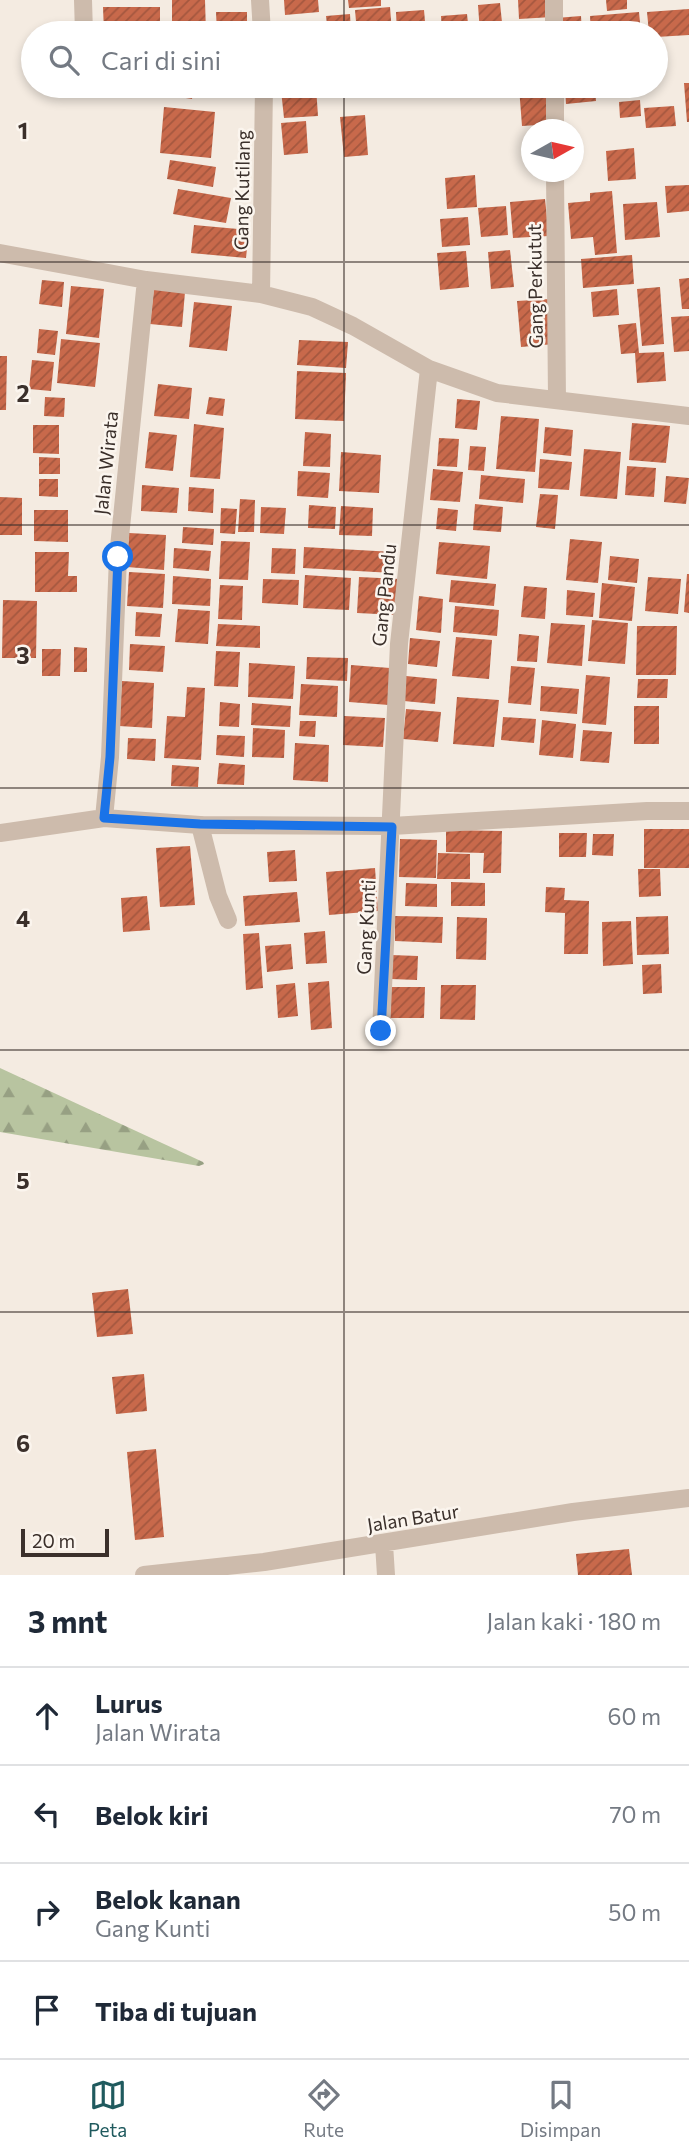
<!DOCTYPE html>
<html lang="id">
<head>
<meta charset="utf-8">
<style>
  body { margin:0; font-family:Commissioner,sans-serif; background:#f2f2f3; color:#1f2937 }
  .compass { position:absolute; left:521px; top:119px; width:63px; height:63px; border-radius:50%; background:#fff; box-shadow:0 4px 10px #0003; rotate:82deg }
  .scale { position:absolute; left:21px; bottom:18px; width:88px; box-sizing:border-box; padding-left:7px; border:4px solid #3b302b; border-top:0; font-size:19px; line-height:24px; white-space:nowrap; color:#3b302b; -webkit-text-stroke:5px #fbf5ee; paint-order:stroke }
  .stop { position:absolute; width:21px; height:21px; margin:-16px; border:5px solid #1a73e8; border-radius:50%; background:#fff }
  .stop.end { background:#1a73e8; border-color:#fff; box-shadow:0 2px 7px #0008 }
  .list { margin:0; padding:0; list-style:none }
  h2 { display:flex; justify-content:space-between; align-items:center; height:91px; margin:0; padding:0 28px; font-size:30px }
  h2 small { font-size:23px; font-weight:400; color:#747a83 }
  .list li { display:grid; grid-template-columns:46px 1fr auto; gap:21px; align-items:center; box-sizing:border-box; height:98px; padding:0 28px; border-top:2px solid #e0e1e3 }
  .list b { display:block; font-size:26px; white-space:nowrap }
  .list p { margin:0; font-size:23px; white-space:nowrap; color:#747a83 }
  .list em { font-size:23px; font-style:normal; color:#747a83 }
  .icon { flex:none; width:38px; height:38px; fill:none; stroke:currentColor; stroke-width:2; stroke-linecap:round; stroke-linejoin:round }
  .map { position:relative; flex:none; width:689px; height:1575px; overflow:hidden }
  .search { position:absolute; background:#fff; box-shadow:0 4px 10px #0003; left:21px; right:21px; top:21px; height:77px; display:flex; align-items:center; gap:18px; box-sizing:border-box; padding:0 24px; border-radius:38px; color:#747a83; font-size:26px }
  .sheet { height:483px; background:#fff }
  nav { display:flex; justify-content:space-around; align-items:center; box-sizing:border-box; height:98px; border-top:2px solid #e0e1e3; background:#fff; font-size:19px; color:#747a83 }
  nav a { display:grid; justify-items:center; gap:4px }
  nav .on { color:#1f5a5e }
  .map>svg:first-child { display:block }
</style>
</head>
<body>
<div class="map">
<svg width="689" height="1575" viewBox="0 0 689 1575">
  <defs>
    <pattern id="forest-firs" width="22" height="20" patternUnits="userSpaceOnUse" patternTransform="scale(1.75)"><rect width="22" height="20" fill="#b8c4a0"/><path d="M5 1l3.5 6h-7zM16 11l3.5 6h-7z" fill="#97a083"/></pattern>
    <pattern id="building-hatch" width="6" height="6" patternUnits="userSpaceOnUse" patternTransform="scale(1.75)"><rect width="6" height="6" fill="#c8694b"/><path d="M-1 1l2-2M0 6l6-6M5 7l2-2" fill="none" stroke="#a4573f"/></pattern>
  </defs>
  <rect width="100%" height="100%" fill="#f4ebe1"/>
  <path fill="url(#forest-firs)" d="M0 1068 203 1162 204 1164 199 1166 0 1132Z"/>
  <path fill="url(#building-hatch)" d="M172 0H205L206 33H172Z
    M284 0H318L319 12 285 15Z
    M348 0H381V6L349 8Z
    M518 0H551L552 17 519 19Z
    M606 0H627V9L607 11Z
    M500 3 503 32 480 33 478 5Z
    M103 7H160V33H104Z
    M390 7 392 33H357L355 10Z
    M689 9V35L656 37V33H649L647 12Z
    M424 10 426 33H397L396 12Z
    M216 12H247V33H217Z
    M639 12 641 33H591L590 16Z
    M350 14 351 33H328L326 16Z
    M467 14 469 33H442L441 16Z
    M581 16 582 33H557L556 18Z
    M319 27V33H293V29Z
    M684 83H689V122H687Z
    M168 86H194L192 99 167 95Z
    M485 86H507V91L485 93Z
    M551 86 554 124 522 126 519 87Z
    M565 86H595L596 101 566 104Z
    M316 87 318 116 284 118 281 90Z
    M640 100 641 116 620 118 619 102Z
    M674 106 676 126 646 128 644 108Z
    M164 107 215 112 211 158 160 153Z
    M365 115 368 155 344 157 340 117Z
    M306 121 308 153 284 155 281 123Z
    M634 148 636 179 608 181 606 151Z
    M170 160 216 167 213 187 167 179Z
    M475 175 477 207 447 209 445 178Z
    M689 185V211L667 213 665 186Z
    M178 189 231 198 226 223 173 214Z
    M612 191 617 253 595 255 593 237 571 239 568 203 590 201V193Z
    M545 199 549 236 513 238 510 202Z
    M657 202 660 237 625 240 623 204Z
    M506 206 508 235 481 237 478 208Z
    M468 217 470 245 442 247 440 219Z
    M194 225 249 230 246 258 191 253Z
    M510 250 514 287 491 289 488 252Z
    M466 251 469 287 440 290 437 253Z
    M632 255 634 284 583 288 581 259Z
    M689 278V309H682L679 279Z
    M42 280 64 282 62 307 39 304Z
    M71 286 104 289 99 338 66 334Z
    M660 287 664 344 642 346 637 289Z
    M154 288 185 292 182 327 150 324Z
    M617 289 619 315 593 317 591 292Z
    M550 299 554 344 521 347 517 301Z
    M194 302 232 306 227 351 189 347Z
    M689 316V351L674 352 671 317Z
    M636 323 639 353 664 352 666 381 637 383 635 353 621 354 618 325Z
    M39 329 58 331 55 355 37 353Z
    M61 339 100 343 95 387 57 383Z
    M299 340 348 342 346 368 297 365Z
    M0 356H7L6 410H0Z
    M32 360 54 362 51 391 29 389Z
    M297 371 346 373 344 421 295 419Z
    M158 384 192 388 189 419 154 416Z
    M45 397 65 398 64 417 44 416Z
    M209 397 225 399 223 416 206 414Z
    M457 399 480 401 477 430 455 428Z
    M501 416 539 419 535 472 496 469Z
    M632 423 670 426 666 463 629 460Z
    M194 424 224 428 220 479 190 477Z
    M33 425H59V454L33 453Z
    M545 427 573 430 571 456 543 453Z
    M149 432 177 435 173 471 145 468Z
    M305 432 331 434 330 467 303 466Z
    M439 438 459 439 457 467 437 466Z
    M470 446 486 447 484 471 468 470Z
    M584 449 621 452 617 499 580 496Z
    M341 452 381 455 379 493 339 491Z
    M39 457 60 458V474H39Z
    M540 459 572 462 569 490 538 488Z
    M627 466 656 468 654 497 625 495Z
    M433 469 463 472 460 502 430 500Z
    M298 471 330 473 328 498 297 496Z
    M481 475 525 479 523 503 479 499Z
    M666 476 689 478 686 504 664 502Z
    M39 479H58V497L39 496Z
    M142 485 179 488 177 513 141 511Z
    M189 487 214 489 213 513 188 511Z
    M540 494 558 495 555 529 536 527Z
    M0 497 22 498V535H0Z
    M240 499 255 500 254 532H238Z
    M475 504 503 507 501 532 473 530Z
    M309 505 336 507 335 529 308 528Z
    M341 506 373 508 372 536 339 535Z
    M261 507 286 508 284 534 260 533Z
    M221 508 237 509 235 534 220 533Z
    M438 508 458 510 456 531 436 529Z
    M34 510H68V542L34 541Z
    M183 527 214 529 213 545 182 543Z
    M129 533 166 535 164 570 127 567Z
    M570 539 602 542 598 583 566 580Z
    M221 541 250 542 248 580 219 579Z
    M439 542 490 546 487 579 436 574Z
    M304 547 394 552 393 573 303 568Z
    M174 548 211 551 209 571 173 568Z
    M272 548 296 549 295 574 271 573Z
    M35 552H69L68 576H77V592H35Z
    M610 556 639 559 637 583 608 580Z
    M129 572 165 574 163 608 127 606Z
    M687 574H689V613L684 612Z
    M305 575 351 578 349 610 303 608Z
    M173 576 211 579 210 606 172 604Z
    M359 577 400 579 398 615 357 613Z
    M648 577 681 579 678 614 645 611Z
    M263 579 299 580 298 605 262 603Z
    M451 580 496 584 494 606 449 602Z
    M602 583 635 587 632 621 599 618Z
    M220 585 243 586 242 620 218 619Z
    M524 586 547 588 545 619 521 617Z
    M567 590 595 593 593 617 566 615Z
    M419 596 443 599 441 633 416 630Z
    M3 600 37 601 36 658H2Z
    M455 606 499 610 497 636 453 632Z
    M178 609 210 611 208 644 175 642Z
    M136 612 162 614 160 637 135 636Z
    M592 620 628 623 625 664 588 661Z
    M551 623 585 625 582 666 547 663Z
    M218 624 260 626V648L216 646Z
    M637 626H677L676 675H636Z
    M519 634 539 636 537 662 517 661Z
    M456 637 492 640 489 679 452 676Z
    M410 638 440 641 437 667 408 664Z
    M130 644 165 646 163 672 129 670Z
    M74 647 87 648V672H74Z
    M42 649H61L60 676H42Z
    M216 651 240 652 238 687 214 686Z
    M307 657 348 658 347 681 306 679Z
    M249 663 295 666 293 699 248 697Z
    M351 665 390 668 389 705 349 702Z
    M511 666 535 668 531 705 508 703Z
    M586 675 610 677 606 725 582 723Z
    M406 676 437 679 435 704 404 701Z
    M638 679H668L667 698H637Z
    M122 681 154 683 152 728 119 726Z
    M301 684 338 686 337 717 299 715Z
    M541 686 579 689 577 714 540 711Z
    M187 687 205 688 201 760 164 758 167 716 185 717Z
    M457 697 499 700 494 747 453 744Z
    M220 702 240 704 239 727 219 726Z
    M252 703 291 706 290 727 251 725Z
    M634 706H659V744H634Z
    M406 709 441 712 438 742 403 739Z
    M344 716 385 718 383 747 343 745Z
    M503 717 536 719 534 743 501 740Z
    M542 720 576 724 573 758 539 755Z
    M300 721H316L315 737 299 736Z
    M253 728 285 730 284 758 252 757Z
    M583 730 612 732 609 763 580 761Z
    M217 735 245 736 244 757 216 755Z
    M128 738 156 739 155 761 127 759Z
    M295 743 329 745 328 782 293 780Z
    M219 763 245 765 244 785 217 784Z
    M172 765 199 767 198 787 171 786Z
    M644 829H689V868H644Z
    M446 830 502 831 501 873H483L484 853 446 852Z
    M559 833H587L586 857H559Z
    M593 834H614L613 856 592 855Z
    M400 839 437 840 436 878 399 877Z
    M190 846 195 905 160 907 156 848Z
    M295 850 297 881 269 882 267 852Z
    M438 853 470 854V879H437Z
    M375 868 378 911 329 915 326 872Z
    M638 869H660L661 896 639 897Z
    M451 882 485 883V906H451Z
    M406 883 437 884V907L405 906Z
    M546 887 565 888 564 900 589 901 588 954H564L565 913 545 912Z
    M297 892 300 922 245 926 243 896Z
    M147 896 150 930 123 932 121 898Z
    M395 916 443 917 442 943 395 941Z
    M668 916 669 954 637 955 636 917Z
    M457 917 487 918 486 960 456 959Z
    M631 921 633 964 603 966 602 922Z
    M325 931 327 963 306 964 304 933Z
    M259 933 263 988 246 990 243 934Z
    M291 944 293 969 267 972 265 946Z
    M391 955 418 956 417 980 391 979Z
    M661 964 662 993 643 994 642 965Z
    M329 981 332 1028 311 1030 308 983Z
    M295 983 298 1016 278 1018 276 985Z
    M441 985H476L475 1020 440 1019Z
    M391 987H425L424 1018H390Z
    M128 1289 133 1334 97 1337 92 1293Z
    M144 1374 147 1411 116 1414 112 1377Z
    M156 1449 164 1537 135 1540 127 1452Z
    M629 1549 632 1575H578L576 1554Z"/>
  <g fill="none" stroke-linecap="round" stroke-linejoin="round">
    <path stroke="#cdbbac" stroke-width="18" d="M200 825 218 896 228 920"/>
    <path stroke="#cdbbac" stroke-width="18" d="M83 0 84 33
      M260 0 262 33
      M554 0V33
      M555 86V130
      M555 172 557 400
      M0 253 146 280 261 294 312 307 353 326 429 369 497 393 689 416
      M261 294 264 86
      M104 818 110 757 118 557 146 280
      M0 833 104 818 200 825 392 826 647 811H689
      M381 1031 399 644 429 369
      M384 1544 386 1575
      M144 1575 264 1562 573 1512 689 1498"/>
  </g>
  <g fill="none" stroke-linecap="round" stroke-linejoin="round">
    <path stroke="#1a73e8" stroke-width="9" d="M118 557 110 757 104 818 200 824 392 827 381 1031"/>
  </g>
  <path fill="none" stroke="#3b302b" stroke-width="2" stroke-opacity="0.55" d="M344 0V33M344 86V1575M0 262H689M0 525H689M0 788H689M0 1050H689M0 1312H689"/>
  <g text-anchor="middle" stroke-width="5" stroke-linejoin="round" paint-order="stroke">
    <g font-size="19" fill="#3b302b" stroke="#fbf5ee">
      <text transform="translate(242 190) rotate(-89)" y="7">Gang Kutilang</text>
      <text transform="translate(535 286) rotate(-91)" y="7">Gang Perkutut</text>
      <text transform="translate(106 463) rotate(-84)" y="7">Jalan Wirata</text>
      <text transform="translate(384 595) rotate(-84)" y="7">Gang Pandu</text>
      <text transform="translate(366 927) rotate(-87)" y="7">Gang Kunti</text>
      <text transform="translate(413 1518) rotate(-9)" y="7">Jalan Batur</text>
    </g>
  </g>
  <g font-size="23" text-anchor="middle" font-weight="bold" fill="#3b302b" stroke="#fbf5ee" stroke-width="5" stroke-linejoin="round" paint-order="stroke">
    <text x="23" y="139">1</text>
    <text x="23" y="402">2</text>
    <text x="23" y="664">3</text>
    <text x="23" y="927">4</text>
    <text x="23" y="1189">5</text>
    <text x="23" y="1452">6</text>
  </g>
</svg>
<svg class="compass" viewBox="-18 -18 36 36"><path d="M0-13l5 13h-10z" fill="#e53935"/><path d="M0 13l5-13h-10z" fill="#747a83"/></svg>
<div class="scale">20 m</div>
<div class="stop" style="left:118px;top:557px"></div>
<div class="stop end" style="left:381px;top:1031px"></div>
<div class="search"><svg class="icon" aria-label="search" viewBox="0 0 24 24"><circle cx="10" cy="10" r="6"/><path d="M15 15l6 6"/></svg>Cari di sini</div>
</div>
<section class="sheet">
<h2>3 mnt<small>Jalan kaki · 180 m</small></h2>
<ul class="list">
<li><svg class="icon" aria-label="ahead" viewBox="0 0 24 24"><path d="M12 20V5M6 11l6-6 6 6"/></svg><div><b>Lurus</b><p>Jalan Wirata</p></div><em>60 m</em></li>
<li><svg class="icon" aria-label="left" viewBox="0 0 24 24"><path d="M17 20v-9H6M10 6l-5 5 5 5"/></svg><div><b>Belok kiri</b></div><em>70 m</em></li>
<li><svg class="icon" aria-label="right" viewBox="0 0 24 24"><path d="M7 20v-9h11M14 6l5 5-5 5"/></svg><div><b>Belok kanan</b><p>Gang Kunti</p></div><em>50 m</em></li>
<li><svg class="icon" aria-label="arrive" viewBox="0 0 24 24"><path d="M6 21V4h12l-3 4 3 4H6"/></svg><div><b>Tiba di tujuan</b></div></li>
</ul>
</section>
<nav>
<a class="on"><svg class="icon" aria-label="map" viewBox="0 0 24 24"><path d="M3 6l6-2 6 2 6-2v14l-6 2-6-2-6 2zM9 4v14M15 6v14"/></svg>Peta</a>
<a><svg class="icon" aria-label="directions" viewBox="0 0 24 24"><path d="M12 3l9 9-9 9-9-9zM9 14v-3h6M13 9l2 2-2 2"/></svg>Rute</a>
<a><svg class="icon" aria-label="saved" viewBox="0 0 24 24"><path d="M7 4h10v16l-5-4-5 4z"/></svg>Disimpan</a>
</nav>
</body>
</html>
